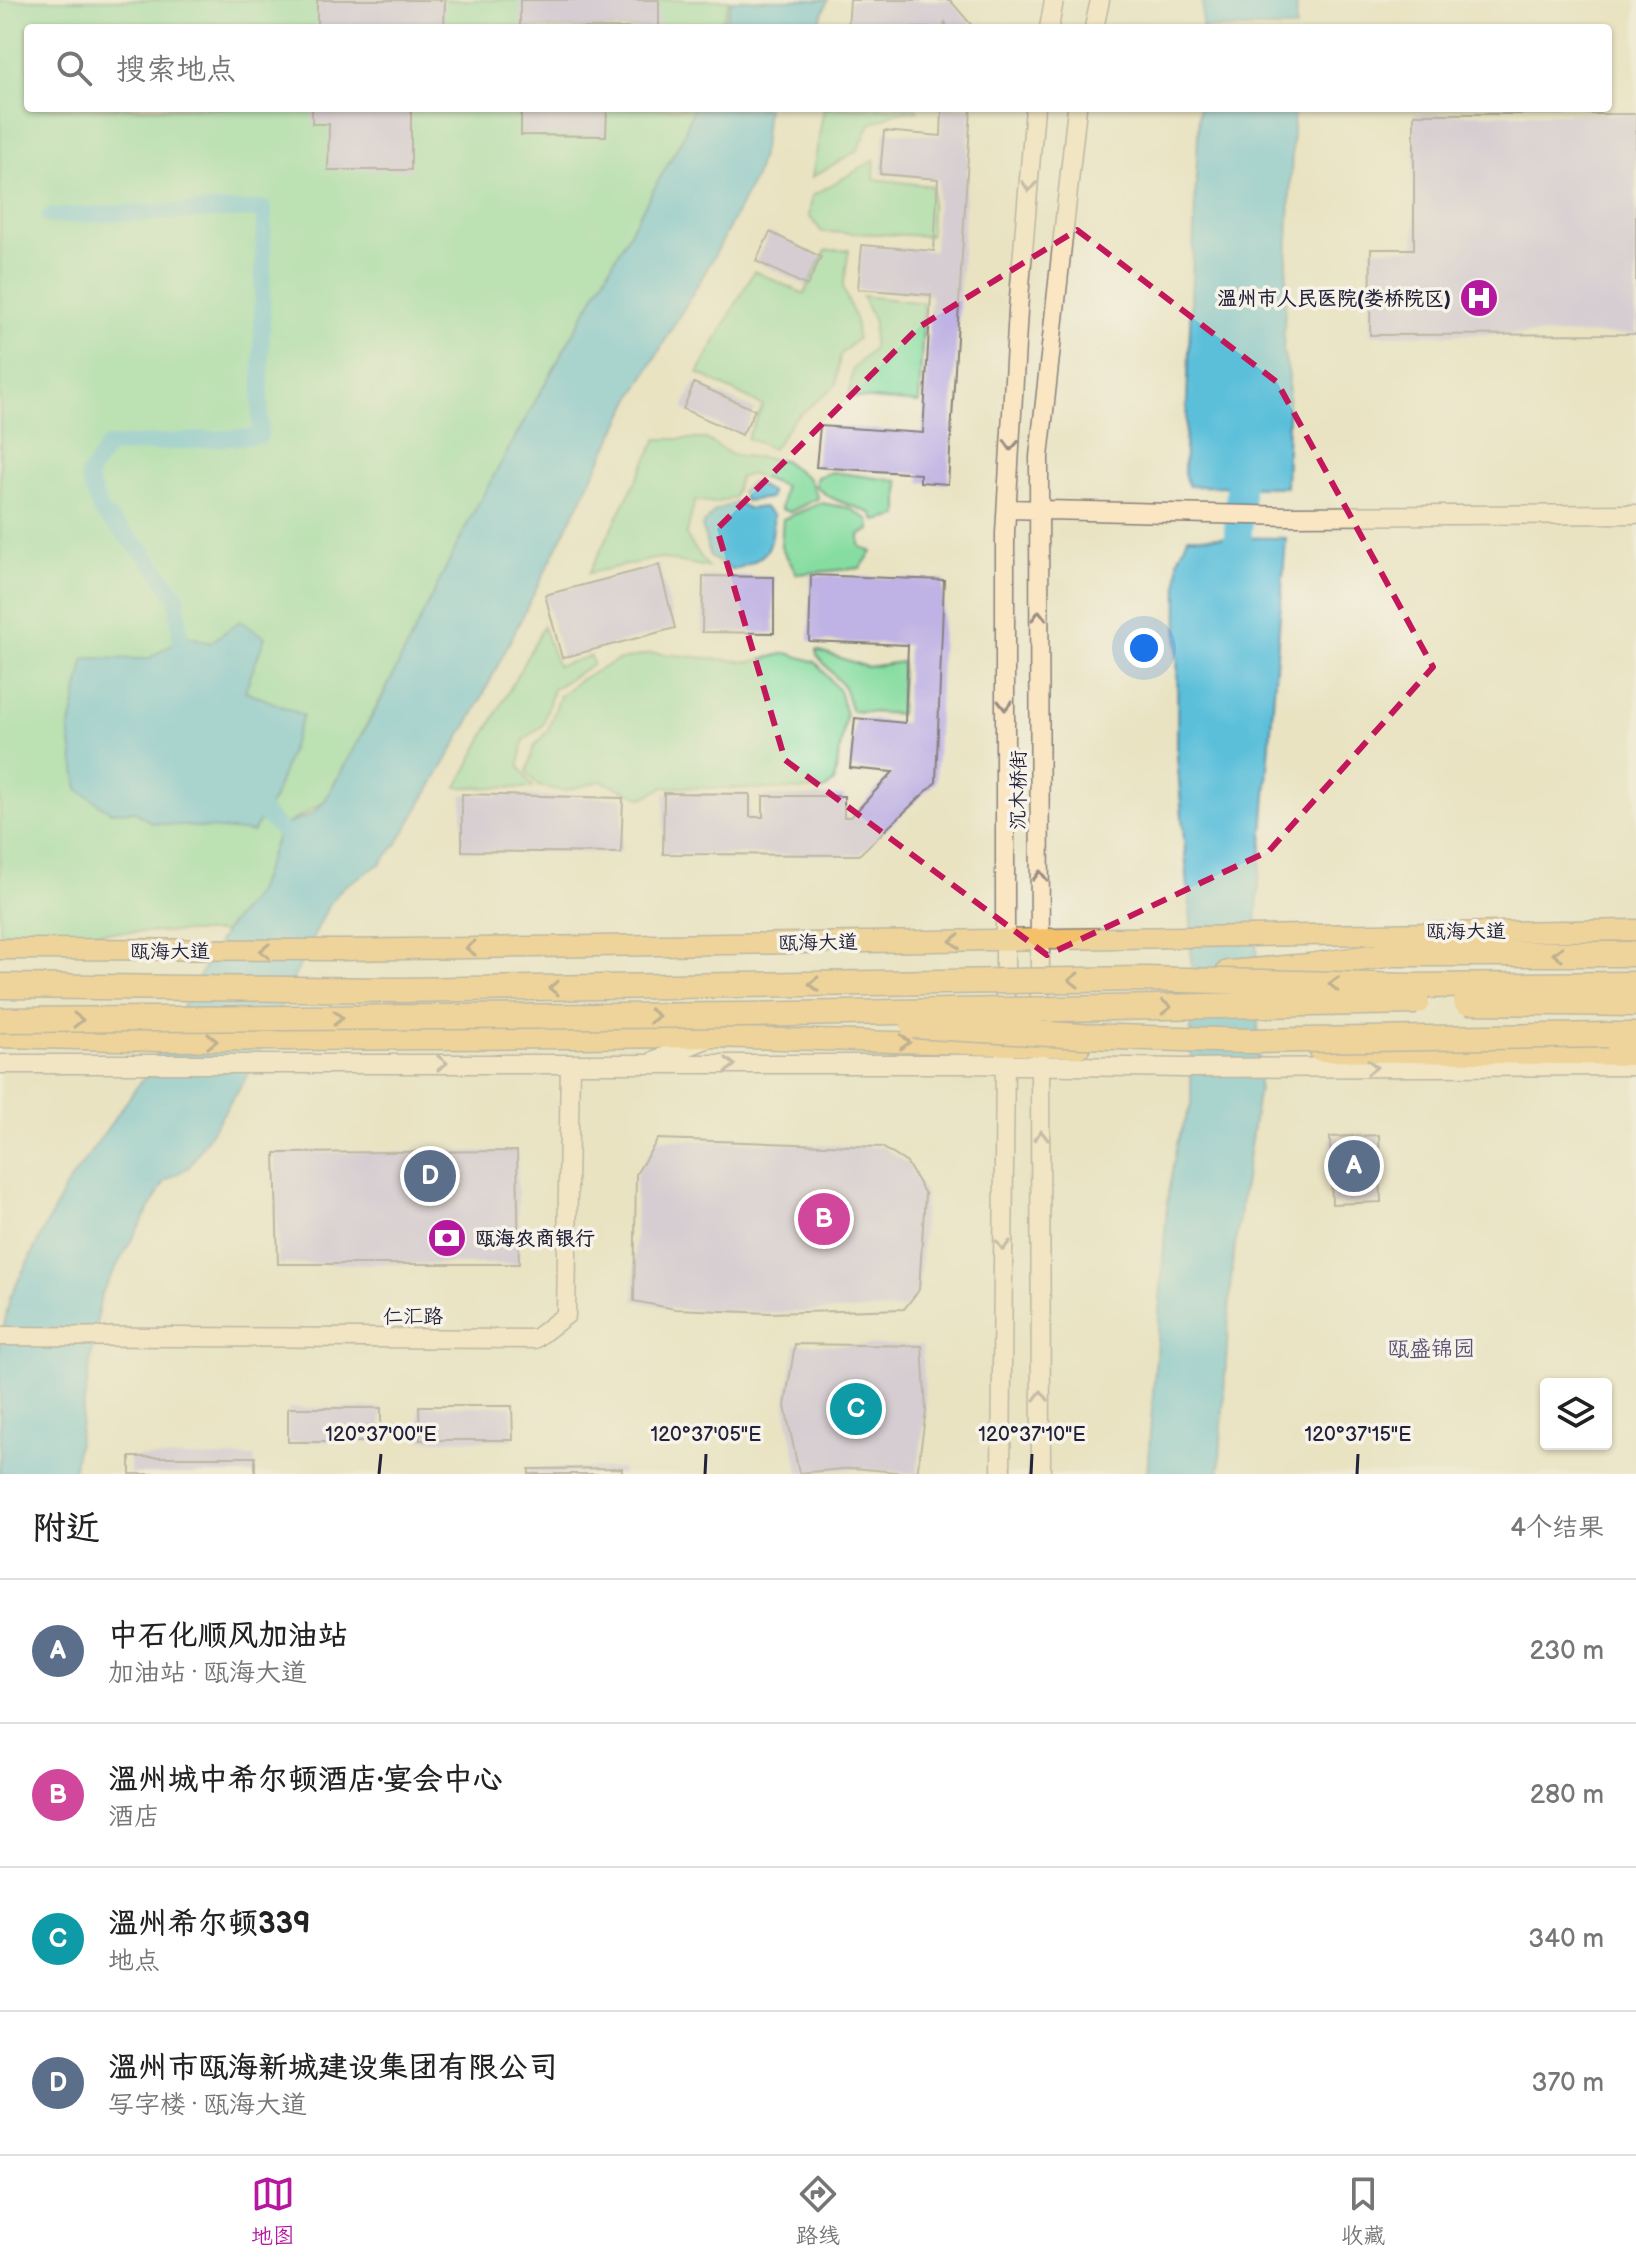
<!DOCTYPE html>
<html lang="zh">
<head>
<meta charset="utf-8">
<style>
  body { margin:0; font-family:"Balsamiq Sans","LXGW WenKai TC",sans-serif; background:#f6f6f6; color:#222 }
  .controls { position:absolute; right:24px; bottom:24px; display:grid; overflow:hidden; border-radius:8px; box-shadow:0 2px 6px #0004 }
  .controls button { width:72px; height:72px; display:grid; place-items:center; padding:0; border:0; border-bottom:2px solid #e0e0e0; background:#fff; color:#222; font:40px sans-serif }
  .you { position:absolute; left:1144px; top:648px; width:28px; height:28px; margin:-20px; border:6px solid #fff; border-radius:50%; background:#1a73e8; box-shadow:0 0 0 12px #1a73e833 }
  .badge { display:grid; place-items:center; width:52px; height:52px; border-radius:50%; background:#b5179e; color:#fff; font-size:26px; font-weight:700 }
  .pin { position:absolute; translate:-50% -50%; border:4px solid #fff; box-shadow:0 2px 8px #0006 }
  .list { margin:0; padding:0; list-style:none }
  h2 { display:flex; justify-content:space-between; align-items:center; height:104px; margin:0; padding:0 32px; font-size:34px }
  h2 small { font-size:26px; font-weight:400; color:#767676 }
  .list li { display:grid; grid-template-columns:52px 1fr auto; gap:24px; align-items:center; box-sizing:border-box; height:144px; padding:0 32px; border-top:2px solid #e0e0e0 }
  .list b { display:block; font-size:30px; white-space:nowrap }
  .list p { margin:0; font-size:26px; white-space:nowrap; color:#767676 }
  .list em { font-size:26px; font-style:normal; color:#767676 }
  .icon { flex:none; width:44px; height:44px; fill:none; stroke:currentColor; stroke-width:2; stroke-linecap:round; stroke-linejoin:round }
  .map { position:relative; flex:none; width:1636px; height:1474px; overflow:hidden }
  .search { position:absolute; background:#fff; box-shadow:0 2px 6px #0004; left:24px; right:24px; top:24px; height:88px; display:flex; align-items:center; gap:20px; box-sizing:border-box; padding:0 28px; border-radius:8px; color:#767676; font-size:30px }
  .sheet { height:680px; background:#fff }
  nav { display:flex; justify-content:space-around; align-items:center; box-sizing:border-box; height:112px; border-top:2px solid #e0e0e0; background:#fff; font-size:22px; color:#767676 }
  nav a { display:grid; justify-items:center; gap:4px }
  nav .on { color:#b5179e }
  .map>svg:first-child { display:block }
</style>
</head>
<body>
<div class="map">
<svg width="1636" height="1474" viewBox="0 0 1636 1474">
  <rect width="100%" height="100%" fill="#f7f3e8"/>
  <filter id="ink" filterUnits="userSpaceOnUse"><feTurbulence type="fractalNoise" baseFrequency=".0125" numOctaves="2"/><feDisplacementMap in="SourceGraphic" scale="16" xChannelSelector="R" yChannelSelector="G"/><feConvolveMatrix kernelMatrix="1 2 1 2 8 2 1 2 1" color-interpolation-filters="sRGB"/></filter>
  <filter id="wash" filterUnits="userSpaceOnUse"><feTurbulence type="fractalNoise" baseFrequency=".006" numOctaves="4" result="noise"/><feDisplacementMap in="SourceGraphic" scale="32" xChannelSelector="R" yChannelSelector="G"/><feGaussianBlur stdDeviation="1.8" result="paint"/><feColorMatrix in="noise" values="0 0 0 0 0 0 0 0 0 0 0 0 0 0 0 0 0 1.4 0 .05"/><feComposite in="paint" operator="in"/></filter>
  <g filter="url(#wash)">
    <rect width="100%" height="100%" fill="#e9e3c2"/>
    <path fill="#86dda1" stroke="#54806e" stroke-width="2" d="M0 0H730L720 28H28V108H693L683 137 472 515 390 682 324 802 280 828 257 892 224 932H0Z
      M824 108H917L918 112H899L870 124 858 150 812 177Z
      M875 160 874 179 932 186 930 236 822 232 809 216 812 196Z
      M826 250H849L843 288 856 321 857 339 840 355 836 385 793 420 773 449 747 438 763 406 698 373 754 271 804 294Z
      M862 296 924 303 919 403 849 397 853 369 873 349 874 322Z
      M657 439H706L732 455 783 460 809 479 818 498 790 512 781 509 784 486 751 474 739 478 734 497 715 503 695 500 686 536 708 567 659 558 589 573Z
      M832 472 899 481V516L875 521 873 514C852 504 830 502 815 485L817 477Z
      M821 503 849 508 869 520 870 530 860 535V546L872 552 860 568 797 574 781 547 783 519Z
      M543 627 557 666 591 656 593 664 553 689 543 725 524 740 519 765 533 788 457 787Z
      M817 650 867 667 902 662 900 714 852 711 844 687 817 655Z
      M653 653 750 662 787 653 816 662 839 691 846 715 834 782 824 790 664 787 643 798 601 781 564 791 538 786 527 772 534 747 548 730 560 696 579 680 616 661Z"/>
    <path fill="#5bbfda" stroke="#3e708a" stroke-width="2" d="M732 0H828L817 28H724Z
      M1203 0H1297L1296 28H1202Z
      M694 108H767L763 149 755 177 716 253 633 396 474 713 398 843 380 864 343 887 328 906 247 1076 189 1167 165 1181 101 1294 73 1474H0V1345L10 1297 65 1188 144 1077 224 932 257 892 280 828 313 813 324 802 378 706 472 515 683 137Z
      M1199 108H1294L1283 351 1289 375 1286 487 1189 486 1184 474Z
      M752 482 771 492 770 498 745 501 741 491Z
      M736 502 749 509 763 507 773 515C774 551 766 559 732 570L710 557 702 526 715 511Z
      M1188 537 1286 538 1256 922 1259 1087 1232 1265 1219 1474H1147L1168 1193 1177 1143 1191 1105V922L1177 757 1178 560Z
      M240 621 265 637 245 691 303 715 273 800 253 832 152 823 134 811 110 812 78 789 69 730 85 658 148 659 186 635 210 643Z"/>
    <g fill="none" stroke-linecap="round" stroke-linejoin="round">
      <path stroke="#5bbfda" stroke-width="16" d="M50 216 264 209 260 436 108 446 88 476 100 510 145 554 177 597 180 639 190 659
        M255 795 264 814 294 841"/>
      <path stroke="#5bbfda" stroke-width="28" d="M1236 575 1242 449"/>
    </g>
    <g id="blocks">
      <path fill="#bfb2e4" d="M317 0H445L444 28H317Z
        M520 0H659V28H520Z
        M850 0H950L974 28H947L945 21 944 28H848Z
        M312 108H411V170H328L329 124H312Z
        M521 108H607L606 136 521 135Z
        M942 108H971L948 484 920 482V474L816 467 820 426 923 433 931 295 858 289 862 245 934 251 938 179 880 174 884 131 941 136Z
        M1414 114H1636V334L1370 335 1371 249H1414Z
        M770 232 821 257 807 286 756 261Z
        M694 383 755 410 742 435 683 409Z
        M659 565 675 628 562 658 545 595Z
        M811 575 944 580 936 782 859 855 663 854 664 793 750 794V817H763V796H844V817H851L893 772 850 768 855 718 905 723 908 645 809 641Z
        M703 576 774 577V633L702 632Z
        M462 794 623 798 621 853 462 851Z
        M1379 1135 1381 1202 1332 1204 1330 1137Z
        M658 1139 882 1147 907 1163 925 1194 919 1290 904 1309 769 1313 675 1309 634 1301 636 1174Z
        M517 1151 519 1264H278L275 1153Z
        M795 1344 922 1346 926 1411 917 1474 854 1468 799 1473 785 1406Z
        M419 1406H512L513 1440H420Z
        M288 1408H381V1442H288Z
        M130 1457H255V1474H130Z
        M622 1468V1474H529V1469Z"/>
    </g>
  </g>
  <g filter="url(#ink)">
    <use href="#blocks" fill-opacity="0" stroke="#86827e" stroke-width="2"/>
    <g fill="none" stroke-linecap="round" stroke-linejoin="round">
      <defs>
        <path id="secondary" d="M1049 28 1054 0
          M1094 28 1100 0
          M1007 509 1289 516 1636 514
          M1040 1019 1039 457 1077 108
          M1005 1020V533L1018 310 1035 108
          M1040 1057 1041 1474
          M655 1060 709 1038
          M0 1064H966L1182 1068 1636 1066
          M0 1336 535 1339 566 1315 570 1064
          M1001 1474 1005 1058"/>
        <path id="primary" d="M0 949 343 950 1636 930
          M0 1037 157 1041 711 1037 1080 1047
          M1320 1051 1636 1055"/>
        <path id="highway" d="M1228 973 1309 966 1393 954H1636
          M1607 1035H1636"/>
      </defs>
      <use href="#secondary" stroke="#86827e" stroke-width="21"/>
      <use href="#primary" stroke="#86827e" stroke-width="23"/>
      <use href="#highway" stroke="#86827e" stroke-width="27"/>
      <use href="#secondary" stroke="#fbe6c3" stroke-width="18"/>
      <use href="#primary" stroke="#f4c16a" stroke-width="20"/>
      <use href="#highway" stroke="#f4c16a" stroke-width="24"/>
      <defs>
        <path id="highway-bridge" d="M0 986 400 990 1145 979 1410 986 1636 984
          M1466 1002 1636 1004
          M0 1020 743 1015 1417 1002
          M913 1026 1082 1036 1250 1041 1607 1035"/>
      </defs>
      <use href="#highway-bridge" stroke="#86827e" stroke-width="27" stroke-linecap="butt"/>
      <use href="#highway-bridge" stroke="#f4c16a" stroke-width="24"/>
    </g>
    <defs><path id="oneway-chevron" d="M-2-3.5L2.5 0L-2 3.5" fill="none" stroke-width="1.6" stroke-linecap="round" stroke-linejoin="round" transform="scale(2)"/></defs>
    <g stroke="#998e86">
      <use href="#oneway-chevron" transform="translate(1029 186) rotate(95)"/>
      <use href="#oneway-chevron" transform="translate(1011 445) rotate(93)"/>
      <use href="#oneway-chevron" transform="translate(1039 616) rotate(-90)"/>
      <use href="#oneway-chevron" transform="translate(1005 705) rotate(90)"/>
      <use href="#oneway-chevron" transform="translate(1040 876) rotate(-90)"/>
      <use href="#oneway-chevron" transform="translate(442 1063)"/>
      <use href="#oneway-chevron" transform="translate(730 1065)"/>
      <use href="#oneway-chevron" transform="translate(1372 1067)"/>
      <use href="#oneway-chevron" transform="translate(1041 1136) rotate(-90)"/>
      <use href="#oneway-chevron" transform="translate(1003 1245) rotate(90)"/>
      <use href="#oneway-chevron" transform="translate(1041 1396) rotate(-90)"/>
    </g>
    <g stroke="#8b7252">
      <use href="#oneway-chevron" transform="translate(955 941) rotate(179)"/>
      <use href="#oneway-chevron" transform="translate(471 948) rotate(179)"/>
      <use href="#oneway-chevron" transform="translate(265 951) rotate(180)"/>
      <use href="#oneway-chevron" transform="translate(1558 954) rotate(180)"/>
      <use href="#oneway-chevron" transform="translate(1074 980) rotate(179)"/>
      <use href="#oneway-chevron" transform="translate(814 984) rotate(179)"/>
      <use href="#oneway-chevron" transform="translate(1334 984) rotate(-178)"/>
      <use href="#oneway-chevron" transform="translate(554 988) rotate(179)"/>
      <use href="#oneway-chevron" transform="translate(1166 1007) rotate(-1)"/>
      <use href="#oneway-chevron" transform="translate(654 1016)"/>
      <use href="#oneway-chevron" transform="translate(338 1018)"/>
      <use href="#oneway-chevron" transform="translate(78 1020)"/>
      <use href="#oneway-chevron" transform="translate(212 1041)"/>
      <use href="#oneway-chevron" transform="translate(905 1042) rotate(2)"/>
    </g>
  </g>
  <path d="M0 0H1636V1474H0ZM1077 230 1277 382 1433 667 1269 851 1047 955 785 760 717 529 919 327Z" fill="#e9e3c2" fill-opacity=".55" fill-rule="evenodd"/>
  <path fill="none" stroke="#c2185b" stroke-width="6" stroke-dasharray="16 10" stroke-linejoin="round" d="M1077 230 1277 382 1433 667 1269 851 1047 955 785 760 717 529 919 327Z"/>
  <path fill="none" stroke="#22223b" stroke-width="3" d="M379 1474 381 1454M705 1474 706 1454M1031 1474 1032 1454M1357 1474 1358 1454"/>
  <defs>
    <symbol id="hospital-disc" viewBox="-11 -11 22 22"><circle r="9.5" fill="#b5179e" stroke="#f7f3e8"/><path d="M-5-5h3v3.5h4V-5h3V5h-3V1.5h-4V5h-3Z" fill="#fff"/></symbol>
    <symbol id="bank-disc" viewBox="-11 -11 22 22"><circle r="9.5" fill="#b5179e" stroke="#f7f3e8"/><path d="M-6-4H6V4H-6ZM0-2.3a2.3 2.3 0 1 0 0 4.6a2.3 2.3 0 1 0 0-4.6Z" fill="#fff"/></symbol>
  </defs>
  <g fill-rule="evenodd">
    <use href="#hospital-disc" x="1457" y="276" width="44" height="44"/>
    <use href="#bank-disc" x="425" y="1216" width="44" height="44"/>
  </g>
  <g text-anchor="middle" stroke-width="7" stroke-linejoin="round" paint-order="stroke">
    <g font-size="20" font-weight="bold" fill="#22223b" stroke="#f7f3e8" text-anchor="end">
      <text x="1451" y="305">温州市人民医院(娄桥院区)</text>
      <text x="475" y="1245" text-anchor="start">瓯海农商银行</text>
    </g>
    <g font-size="20" fill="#22223b" stroke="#f7f3e8">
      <text transform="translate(1018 790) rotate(-90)" y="7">沉木桥街</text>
      <text x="1466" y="938">瓯海大道</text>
      <text transform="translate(818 942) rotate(-1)" y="7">瓯海大道</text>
      <text x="170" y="958">瓯海大道</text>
      <text x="413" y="1323">仁汇路</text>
    </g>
    <g font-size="22" fill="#595476" stroke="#f7f3e8">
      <text x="1431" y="1356">瓯盛锦园</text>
    </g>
  </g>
  <g font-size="20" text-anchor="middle" fill="#22223b" stroke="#f7f3e8" stroke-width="7" stroke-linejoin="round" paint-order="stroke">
    <text x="381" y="1441">120°37'00"E</text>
    <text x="706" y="1441">120°37'05"E</text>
    <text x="1032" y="1441">120°37'10"E</text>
    <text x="1358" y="1441">120°37'15"E</text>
  </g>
</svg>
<div class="controls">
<button><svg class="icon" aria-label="layers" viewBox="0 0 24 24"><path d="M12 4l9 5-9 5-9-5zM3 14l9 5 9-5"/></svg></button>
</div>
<div class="you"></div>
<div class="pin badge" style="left:1354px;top:1166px;background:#5c6f8a">A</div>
<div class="pin badge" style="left:824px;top:1219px;background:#d1479c">B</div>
<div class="pin badge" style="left:856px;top:1409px;background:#0f9aa8">C</div>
<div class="pin badge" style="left:430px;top:1176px;background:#5c6f8a">D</div>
<div class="search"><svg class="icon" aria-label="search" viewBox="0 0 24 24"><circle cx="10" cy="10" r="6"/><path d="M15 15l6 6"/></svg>搜索地点</div>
</div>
<section class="sheet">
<h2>附近<small>4个结果</small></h2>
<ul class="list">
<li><span class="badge" style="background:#5c6f8a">A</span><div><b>中石化顺风加油站</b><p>加油站 · 瓯海大道</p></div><em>230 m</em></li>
<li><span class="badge" style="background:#d1479c">B</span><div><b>温州城中希尔顿酒店·宴会中心</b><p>酒店</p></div><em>280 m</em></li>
<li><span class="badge" style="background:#0f9aa8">C</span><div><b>温州希尔顿339</b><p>地点</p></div><em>340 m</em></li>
<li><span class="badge" style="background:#5c6f8a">D</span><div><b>温州市瓯海新城建设集团有限公司</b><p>写字楼 · 瓯海大道</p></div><em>370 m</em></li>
</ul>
</section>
<nav>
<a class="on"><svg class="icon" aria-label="map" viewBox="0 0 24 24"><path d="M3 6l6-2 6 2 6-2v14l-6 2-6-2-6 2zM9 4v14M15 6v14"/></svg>地图</a>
<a><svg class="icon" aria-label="directions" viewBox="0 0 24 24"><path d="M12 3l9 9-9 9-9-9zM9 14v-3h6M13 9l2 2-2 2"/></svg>路线</a>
<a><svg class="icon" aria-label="saved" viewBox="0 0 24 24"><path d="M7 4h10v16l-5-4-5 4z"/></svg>收藏</a>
</nav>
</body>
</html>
